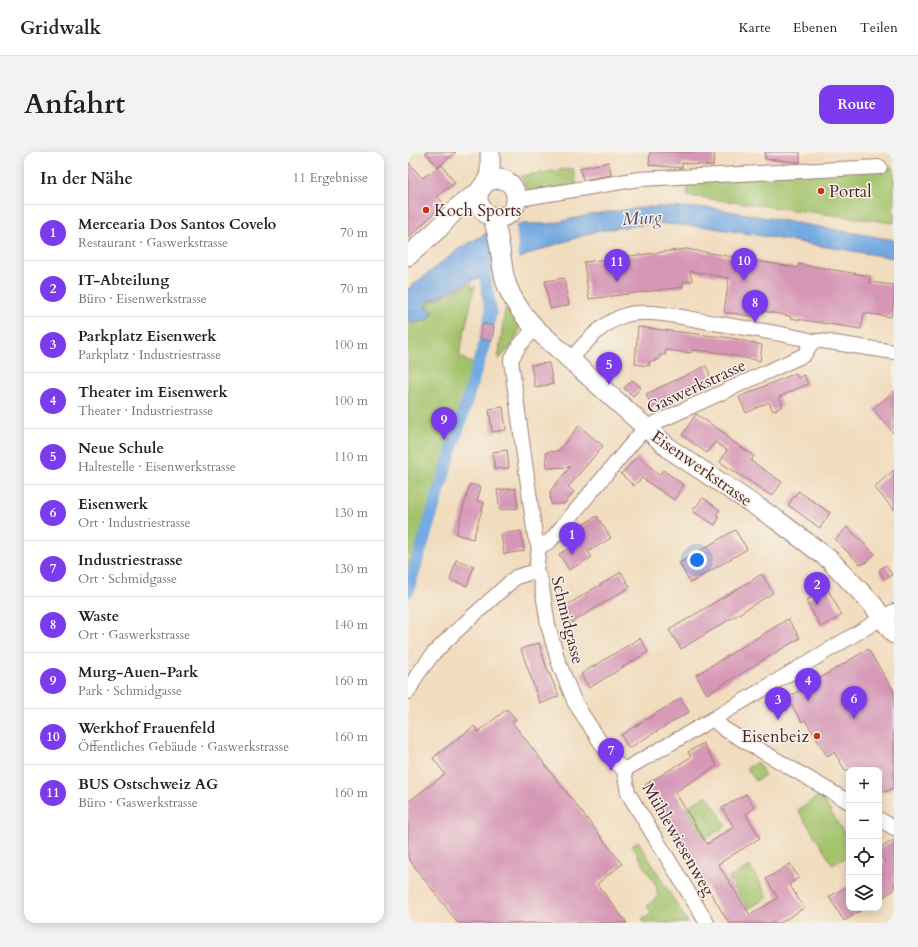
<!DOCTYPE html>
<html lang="de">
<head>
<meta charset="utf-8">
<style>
  body { margin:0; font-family:Cardo,serif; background:#f2f2f2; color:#222 }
  .controls { position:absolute; right:12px; bottom:12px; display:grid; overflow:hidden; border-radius:8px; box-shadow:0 2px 10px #0003 }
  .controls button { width:36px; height:36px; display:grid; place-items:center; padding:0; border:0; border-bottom:1px solid #e0e0e0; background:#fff; color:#222; font:20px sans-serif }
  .you { position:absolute; left:289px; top:408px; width:14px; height:14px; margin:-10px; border:3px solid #fff; border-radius:50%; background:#1a73e8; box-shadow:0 0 0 6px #1a73e833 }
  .badge { display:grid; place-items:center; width:26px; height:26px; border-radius:50%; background:#7c3aed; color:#fff; font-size:13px; font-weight:700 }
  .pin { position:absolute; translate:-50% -33px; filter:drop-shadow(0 1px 2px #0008) }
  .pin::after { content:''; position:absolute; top:21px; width:14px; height:12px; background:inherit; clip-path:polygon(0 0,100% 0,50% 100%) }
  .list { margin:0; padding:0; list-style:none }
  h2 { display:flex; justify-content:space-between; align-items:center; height:52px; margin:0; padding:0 16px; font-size:17px }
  h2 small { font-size:13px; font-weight:400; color:#767676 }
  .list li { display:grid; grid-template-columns:26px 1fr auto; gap:12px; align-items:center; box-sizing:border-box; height:56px; padding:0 16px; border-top:1px solid #e0e0e0 }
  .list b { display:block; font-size:15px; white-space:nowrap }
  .list p { margin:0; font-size:13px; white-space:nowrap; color:#767676 }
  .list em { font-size:13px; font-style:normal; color:#767676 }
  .icon { flex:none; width:22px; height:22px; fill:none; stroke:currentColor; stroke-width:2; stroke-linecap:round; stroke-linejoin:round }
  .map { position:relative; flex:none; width:486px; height:771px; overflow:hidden; border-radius:12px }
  header { display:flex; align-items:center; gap:24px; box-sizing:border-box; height:56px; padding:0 20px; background:#fff; border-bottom:1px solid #e0e0e0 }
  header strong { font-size:19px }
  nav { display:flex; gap:22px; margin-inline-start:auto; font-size:14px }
  .intro { display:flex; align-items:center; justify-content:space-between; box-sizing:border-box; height:96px; padding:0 24px }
  h1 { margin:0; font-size:28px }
  .button { padding:10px 18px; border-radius:12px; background:#7c3aed; color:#fff; font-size:14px; font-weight:700 }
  main { display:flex; gap:24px; padding:0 24px }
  aside { flex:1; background:#fff; border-radius:12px; box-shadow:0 2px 10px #0003 }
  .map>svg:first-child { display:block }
</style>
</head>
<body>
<header>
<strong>Gridwalk</strong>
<nav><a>Karte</a><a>Ebenen</a><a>Teilen</a></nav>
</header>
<div class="intro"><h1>Anfahrt</h1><a class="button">Route</a></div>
<main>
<aside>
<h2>In der Nähe<small>11 Ergebnisse</small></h2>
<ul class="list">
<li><span class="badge">1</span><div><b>Mercearia Dos Santos Covelo</b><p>Restaurant · Gaswerkstrasse</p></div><em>70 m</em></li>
<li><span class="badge">2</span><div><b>IT-Abteilung</b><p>Büro · Eisenwerkstrasse</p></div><em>70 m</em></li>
<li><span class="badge">3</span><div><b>Parkplatz Eisenwerk</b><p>Parkplatz · Industriestrasse</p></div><em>100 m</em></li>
<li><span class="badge">4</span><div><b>Theater im Eisenwerk</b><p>Theater · Industriestrasse</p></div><em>100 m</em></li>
<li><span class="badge">5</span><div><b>Neue Schule</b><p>Haltestelle · Eisenwerkstrasse</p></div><em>110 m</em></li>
<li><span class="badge">6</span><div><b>Eisenwerk</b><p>Ort · Industriestrasse</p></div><em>130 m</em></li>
<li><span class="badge">7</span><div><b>Industriestrasse</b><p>Ort · Schmidgasse</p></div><em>130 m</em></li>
<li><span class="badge">8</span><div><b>Waste</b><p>Ort · Gaswerkstrasse</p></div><em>140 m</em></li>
<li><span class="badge">9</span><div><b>Murg-Auen-Park</b><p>Park · Schmidgasse</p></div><em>160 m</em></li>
<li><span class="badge">10</span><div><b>Werkhof Frauenfeld</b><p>Öffentliches Gebäude · Gaswerkstrasse</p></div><em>160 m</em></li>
<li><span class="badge">11</span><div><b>BUS Ostschweiz AG</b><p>Büro · Gaswerkstrasse</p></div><em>160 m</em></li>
</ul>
</aside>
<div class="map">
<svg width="486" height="771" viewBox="0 0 486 771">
  <rect width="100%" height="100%" fill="#f7f3e8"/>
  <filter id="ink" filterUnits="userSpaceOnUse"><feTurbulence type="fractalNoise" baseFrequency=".025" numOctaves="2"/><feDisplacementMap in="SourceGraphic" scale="8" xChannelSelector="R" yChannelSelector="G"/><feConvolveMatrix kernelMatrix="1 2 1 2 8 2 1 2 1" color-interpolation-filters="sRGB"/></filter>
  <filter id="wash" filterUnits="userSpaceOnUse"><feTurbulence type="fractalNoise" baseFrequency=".012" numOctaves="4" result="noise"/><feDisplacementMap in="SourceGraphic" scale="16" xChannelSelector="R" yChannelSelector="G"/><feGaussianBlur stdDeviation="0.9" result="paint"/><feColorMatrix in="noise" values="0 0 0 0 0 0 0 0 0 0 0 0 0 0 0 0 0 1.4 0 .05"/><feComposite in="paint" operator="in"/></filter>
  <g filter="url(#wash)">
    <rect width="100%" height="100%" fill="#f1dcbe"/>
    <path fill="#a3c36b" stroke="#76714b" d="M472 15 486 16V71L280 44 278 25Z
      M165 16 169 34 123 40 118 35 113 24Z
      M64 131 63 137 67 134 51 203 59 209 74 214 67 229 0 436V172L20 168 27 158 19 155 20 151Z
      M99 156C102 161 108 167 110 173 113 185 98 201 90 208L97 157Z
      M349 610 357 623 348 629 339 616Z
      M299 643 318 674 297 687 278 656Z
      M412 643 441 689V703L425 713 390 658Z
      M230 689 280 771H236L234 768 244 761 239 754 250 744 248 733 224 694Z
      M342 714 360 745 340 757 321 726Z"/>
    <path fill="#74a9e1" stroke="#5f6486" d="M242 55 303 56 486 88V106L300 75 245 71 189 79 146 93 121 102 19 150 17 156 25 159 21 167 0 172V137L51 97 84 78 111 72H142L185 62Z"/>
    <path fill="#f1dcbe" d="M108 70 111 110 87 122 83 77Z"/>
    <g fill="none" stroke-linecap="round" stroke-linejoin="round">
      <path stroke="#74a9e1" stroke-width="12" d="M0 439 76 193 83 160 77 125 80 108"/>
    </g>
    <g id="blocks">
      <path fill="#d697b6" d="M17 0H48L30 15Z
        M242 0H307L305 14 274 11V16L241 13Z
        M357 0H392V10L357 7Z
        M0 10 14 26 34 13 47 31 29 44 36 52 0 86Z
        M201 10 203 23 175 28 172 16Z
        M278 97 390 116V112L462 124 461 130 486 133V148L483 165 456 161 453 177 382 166V164L349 158 348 165 316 160 321 126 282 119 284 129 275 130V135L181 147 176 110Z
        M156 126 161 153 142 157 137 129Z
        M74 172 86 174 84 189 72 187Z
        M230 175 323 186 354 193 352 209 307 200 283 198V201L258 198 257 203H252L251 208 247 207V210L242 209 241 214 227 212Z
        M141 211 145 232 127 235 123 213Z
        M298 214 304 228 244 256 238 242Z
        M388 221 390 226 396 223 400 232 371 245 375 254 365 259 361 250 338 261 331 245Z
        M224 228 233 236 225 244 216 236Z
        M486 239V282L465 257Z
        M95 255 98 278 84 280 81 257Z
        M288 262 319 283 318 285 346 304 343 309 374 330 364 344 312 310 319 298 307 290 299 301 274 283Z
        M171 274 195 294 160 335 166 340 156 352H143L142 339 162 315 139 316 138 300 150 299Z
        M99 298 101 316 87 317 84 300Z
        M230 304 251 323 255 318 276 333 266 348 234 326 226 334 213 322Z
        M486 318V358L466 335Z
        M62 332 73 335 69 349 76 351 65 387 48 382Z
        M107 336 110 356 92 358 89 338Z
        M390 339 422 361 412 376 380 353Z
        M295 346 312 358 308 363 311 366 307 373 284 359Z
        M189 364 203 386 180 400 184 405 161 418 151 402 174 389 167 377Z
        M439 375 467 402 456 412H452L427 388Z
        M327 378 339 397 282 431 271 411Z
        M113 379 116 399 96 402 93 382Z
        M48 408 66 414 59 434 42 428Z
        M478 413 484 423 476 427 471 418Z
        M213 420 222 435 163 471 154 456Z
        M354 422 365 441 273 497 261 478Z
        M413 435 415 438 419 436 434 463 413 475 398 449 407 443 405 440Z
        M380 467 392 486 299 542 288 523Z
        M232 486 240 500 181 536 173 522Z
        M131 491 138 514 151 544 132 552 113 497Z
        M460 497 486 540V635L480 639 471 640V618H437L426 600 419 604 397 568 394 570 379 546Z
        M273 546 281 560 221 596 213 583Z
        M99 557 108 567 104 570 214 712 189 732 219 771H50L0 706V650L37 622 25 606 66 574 70 580Z
        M295 591 309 614 267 640 299 692 326 675 314 656 338 642 347 656 338 662 352 686 310 712 342 763 370 746 358 727 382 712 391 726 381 732 396 756 372 771H321L237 633 283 605 280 600Z
        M486 688V738L471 748V715L477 711 471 701V697Z
        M441 733V756H457L436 769 421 745Z"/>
    </g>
  </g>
  <g filter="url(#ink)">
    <use href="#blocks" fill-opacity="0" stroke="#9e7e74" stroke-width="1"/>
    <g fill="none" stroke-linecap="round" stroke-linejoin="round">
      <defs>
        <path id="street" d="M109 45 117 46 231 27 472 15
          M127 176 111 194 103 208 127 384 131 395 128 419 133 429 140 473 150 509 167 551 202 605 216 618 305 567 316 577 441 650
          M162 208C179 189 193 171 218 163 244 156 285 168 312 172 343 177 375 181 405 189H414L486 200
          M131 395 142 389 231 283 245 272 396 203 405 189
          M0 540 9 523 25 502 45 482 108 425 128 419
          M305 567 486 459
          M216 618 220 641 299 771
          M471 667 486 676"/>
        <path id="secondary" d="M79 30C112 14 120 68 87 65 76 64 67 51 71 40 74 34 79 31 81 24 83 17 82 8 82 0
          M84 64C92 83 92 103 96 123 100 142 114 162 127 176L263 298 369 368 422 408 465 453 486 482
          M0 104 30 77 51 54 71 40"/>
      </defs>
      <use href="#street" stroke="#9e7e74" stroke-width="16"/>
      <use href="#secondary" stroke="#9e7e74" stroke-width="21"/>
      <use href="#street" stroke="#fff" stroke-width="14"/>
      <use href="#secondary" stroke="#fff" stroke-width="19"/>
    </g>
  </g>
  <g fill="#c8321e" stroke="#f7f3e8" stroke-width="1.5">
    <circle cx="413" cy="39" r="4"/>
    <circle cx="18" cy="58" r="4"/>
    <circle cx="409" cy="584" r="4"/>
  </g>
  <g text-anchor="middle" stroke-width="3" stroke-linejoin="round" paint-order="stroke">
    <g font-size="17" fill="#4a1f2b" stroke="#f7f3e8" text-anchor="start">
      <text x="421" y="45">Portal</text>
      <text x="26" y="64">Koch Sports</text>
      <text x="401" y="590" text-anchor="end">Eisenbeiz</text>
    </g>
    <g font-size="17" fill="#4a1f2b" stroke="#f7f3e8">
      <text transform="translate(288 234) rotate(-25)" y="6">Gaswerkstrasse</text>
      <text transform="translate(294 316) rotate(35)" y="6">Eisenwerkstrasse</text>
      <text transform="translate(160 468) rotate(76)" y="6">Schmidgasse</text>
      <text transform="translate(271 687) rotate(60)" y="6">Mühlewiesenweg</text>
    </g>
    <g font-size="18" font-style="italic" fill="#594f6b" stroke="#f7f3e8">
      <text transform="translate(234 66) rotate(-4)" y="6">Murg</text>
    </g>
  </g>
</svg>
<div class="controls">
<button>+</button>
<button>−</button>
<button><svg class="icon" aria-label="locate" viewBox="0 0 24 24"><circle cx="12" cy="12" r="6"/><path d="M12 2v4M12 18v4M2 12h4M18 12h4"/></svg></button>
<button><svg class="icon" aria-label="layers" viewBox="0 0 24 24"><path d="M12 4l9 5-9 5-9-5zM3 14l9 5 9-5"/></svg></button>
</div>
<div class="you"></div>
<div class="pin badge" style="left:164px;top:403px">1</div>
<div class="pin badge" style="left:409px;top:453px">2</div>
<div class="pin badge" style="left:370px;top:568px">3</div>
<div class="pin badge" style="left:400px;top:549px">4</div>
<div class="pin badge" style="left:201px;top:233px">5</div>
<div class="pin badge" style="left:446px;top:567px">6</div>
<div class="pin badge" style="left:203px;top:619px">7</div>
<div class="pin badge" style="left:347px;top:171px">8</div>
<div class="pin badge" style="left:36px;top:288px">9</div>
<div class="pin badge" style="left:336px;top:129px">10</div>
<div class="pin badge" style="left:209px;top:130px">11</div>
</div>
</main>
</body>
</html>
